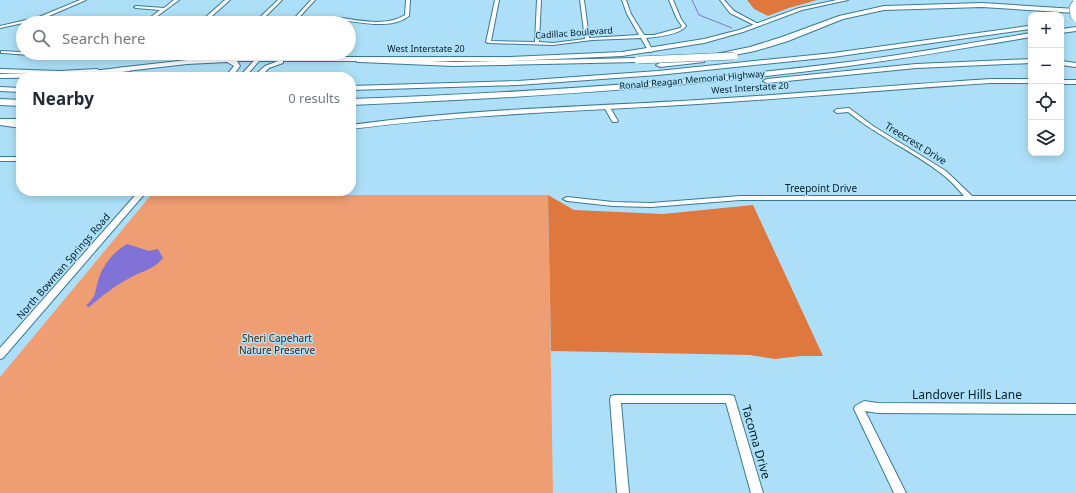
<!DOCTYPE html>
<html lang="en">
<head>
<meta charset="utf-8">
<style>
  body { margin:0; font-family:"Noto Sans",sans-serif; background:#f6f6f7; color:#1f2937 }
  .controls { position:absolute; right:12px; top:12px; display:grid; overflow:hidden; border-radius:8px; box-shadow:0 2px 10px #0003 }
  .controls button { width:36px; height:36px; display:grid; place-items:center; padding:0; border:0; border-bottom:1px solid #e0e1e3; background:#fff; color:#1f2937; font:20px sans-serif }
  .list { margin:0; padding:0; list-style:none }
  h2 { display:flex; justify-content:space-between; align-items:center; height:52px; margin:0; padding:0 16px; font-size:17px }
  h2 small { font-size:13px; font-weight:400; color:#747a83 }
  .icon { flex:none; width:22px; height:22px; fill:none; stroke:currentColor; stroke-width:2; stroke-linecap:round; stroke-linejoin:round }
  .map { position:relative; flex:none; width:1076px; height:493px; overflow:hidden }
  .search { position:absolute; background:#fff; box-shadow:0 2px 10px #0003; left:16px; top:16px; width:340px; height:44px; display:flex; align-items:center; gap:10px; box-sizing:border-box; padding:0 14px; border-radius:22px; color:#747a83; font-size:15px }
  .panel { position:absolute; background:#fff; box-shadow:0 2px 10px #0003; left:16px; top:72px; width:340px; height:124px; border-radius:16px }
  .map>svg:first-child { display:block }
</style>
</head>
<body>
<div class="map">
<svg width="1076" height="493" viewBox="0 0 1076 493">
  <rect width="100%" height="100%" fill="#ade0f8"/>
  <path fill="#ef9d72" d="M151 195H548L553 493H0V377Z"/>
  <path fill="#de783f" d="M747 0H817L789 8 768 16 754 9Z
    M548 195 574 210 663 214 753 205 823 356H801L775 359 750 355 551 351Z"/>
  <path fill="#8173d6" d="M127 244 149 251 158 249 163 258C154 270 141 271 128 279 114 286 101 297 89 307L86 306C97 295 94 294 98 281 102 266 113 252 127 244Z"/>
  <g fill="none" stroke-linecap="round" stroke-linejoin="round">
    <path stroke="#8173d6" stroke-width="1" d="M692 0 699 15 732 28"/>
    <defs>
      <path id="minor" d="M80 0H86L42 19 0 28V26L39 17Z
        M174 0H179L148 23H143L160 10 136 8 134 7 136 6 164 8Z
        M225 0H230L204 23H199Z
        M278 0H282L259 23H254Z
        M311 0H315L294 23H290Z
        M406 0H410L409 16C391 31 355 21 333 19L331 18 333 17C355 19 384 28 405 15Z
        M495 0H499L491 41 535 42 537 0H541L539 42 553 43 585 39 580 0H584L589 38 639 35 627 14 622 0H626L631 14 644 35H654L680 28 682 26 677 19 669 0H673L681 19 686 26C680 35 656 37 646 38L653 51 651 52H649L641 38 592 40 553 45 488 43 486 42Z
        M720 0H724L734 11 760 25 756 26 730 13Z
        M1 51 79 55 145 53 143 54 79 59 3 53H1Z
        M261 53H266L245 77H239Z
        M607 105 609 106 618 121 617 122H613L612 121 604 107Z
        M849 108 873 126 946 171 972 196H1076V200H740L651 207 613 206 567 201 563 199 567 197 613 202 651 203 740 196H964C957 188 950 180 942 174 913 151 877 136 848 112L837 113 834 111 837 109Z
        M0 157H21V161H0Z
        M139 191H147L3 358 0 359V348Z
        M615 395H730L734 396 763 493H751L726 403H621L629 493H617L610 399 611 396Z
        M864 401 878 403 1076 404V414L878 413 865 411 906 493H894L854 409 855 406Z"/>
      <path id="major" d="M837 0H848L802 10 743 32 704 43 622 56 510 61H283V63L269 68 260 77H253L265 66 278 61H237L240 66 232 77H225L234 66 227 62 187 64 117 72 114 70 117 68 187 60 244 57H510L622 52 704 39 739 30 799 8Z
        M0 69 60 71 97 69 100 71 97 73 60 75 0 73Z
        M991 79H1031V83H991C893 89 796 98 698 104 582 111 466 114 351 129V125C466 109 582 107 698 100 796 94 893 85 991 79Z
        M1061 80H1076V84H1061Z
        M0 121 21 124V128L0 125Z"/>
      <path id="highway" d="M982 3 1076 9V13L982 7 884 10 843 19 788 41 755 51 719 58 715 56 716 54 750 47 782 37 839 16 884 6Z
        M1028 26 1031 27 1030 29 833 57 658 75 518 85 351 90V86L518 81 658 71 833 53Z
        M1076 27V31L1061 33V29Z
        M1031 33V37C970 47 909 58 848 66 683 88 517 98 351 105V99C517 93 683 83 848 62 909 54 970 43 1031 33Z
        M357 58 454 62 638 58 642 60 638 62 454 66 360 62H357Z
        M701 58 705 60 704 62 660 67 656 65 660 63Z
        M1031 59V63L916 68 767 83 763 81 767 79 916 64Z
        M1061 61 1076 63V67L1061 65Z
        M127 67 131 69 130 71 77 77 0 78V74L74 73Z
        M0 87 21 88V92L0 91Z
        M0 99 21 100V106L0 105Z
        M0 119H21V125H0Z"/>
    </defs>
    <use href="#minor" stroke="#397994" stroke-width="2"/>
    <use href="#major" stroke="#397994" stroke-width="2"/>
    <use href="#highway" stroke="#397994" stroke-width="2"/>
    <use href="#minor" fill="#fff" fill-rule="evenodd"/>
    <use href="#major" fill="#fff" fill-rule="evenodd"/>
    <use href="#highway" fill="#fff" fill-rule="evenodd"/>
    <defs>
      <path id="highway-bridge" d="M1076 3 1073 7 1074 16 1076 18
        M638 60 734 56"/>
    </defs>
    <use href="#highway-bridge" stroke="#397994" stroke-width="8" stroke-linecap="butt"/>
    <use href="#highway-bridge" stroke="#fff" stroke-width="7"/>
  </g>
  <g text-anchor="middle" stroke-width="3" stroke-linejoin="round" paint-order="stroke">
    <g font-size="9" fill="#031e29" stroke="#ade0f8">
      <text transform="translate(574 33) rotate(-4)" y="3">Cadillac Boulevard</text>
      <text x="426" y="52">West Interstate 20</text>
      <text transform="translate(692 80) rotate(-5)" y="3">Ronald Reagan Memorial Highway</text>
      <text transform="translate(750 88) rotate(-4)" y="3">West Interstate 20</text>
    </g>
    <g font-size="10" fill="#031e29" stroke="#ade0f8">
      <text transform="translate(916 143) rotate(32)" y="4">Treecrest Drive</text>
      <text x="821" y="192">Treepoint Drive</text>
      <text transform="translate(63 266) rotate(-49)" y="4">North Bowman Springs Road</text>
    </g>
    <g font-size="10" fill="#4b230b" stroke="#ade0f8">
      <text x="277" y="342">Sheri Capehart<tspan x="277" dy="12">Nature Preserve</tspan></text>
    </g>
    <g font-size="12" fill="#031e29" stroke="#ade0f8">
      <text x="967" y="399">Landover Hills Lane</text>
      <text transform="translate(756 442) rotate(74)" y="4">Tacoma Drive</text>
    </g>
  </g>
</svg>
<div class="controls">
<button>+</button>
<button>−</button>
<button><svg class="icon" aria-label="locate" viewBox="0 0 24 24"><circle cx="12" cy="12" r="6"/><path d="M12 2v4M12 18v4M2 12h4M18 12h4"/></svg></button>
<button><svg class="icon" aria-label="layers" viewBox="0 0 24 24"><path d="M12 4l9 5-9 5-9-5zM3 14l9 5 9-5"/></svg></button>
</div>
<div class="search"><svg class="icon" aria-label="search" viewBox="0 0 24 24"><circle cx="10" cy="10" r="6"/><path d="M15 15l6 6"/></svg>Search here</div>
<section class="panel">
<h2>Nearby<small>0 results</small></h2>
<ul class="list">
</ul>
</section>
</div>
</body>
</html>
